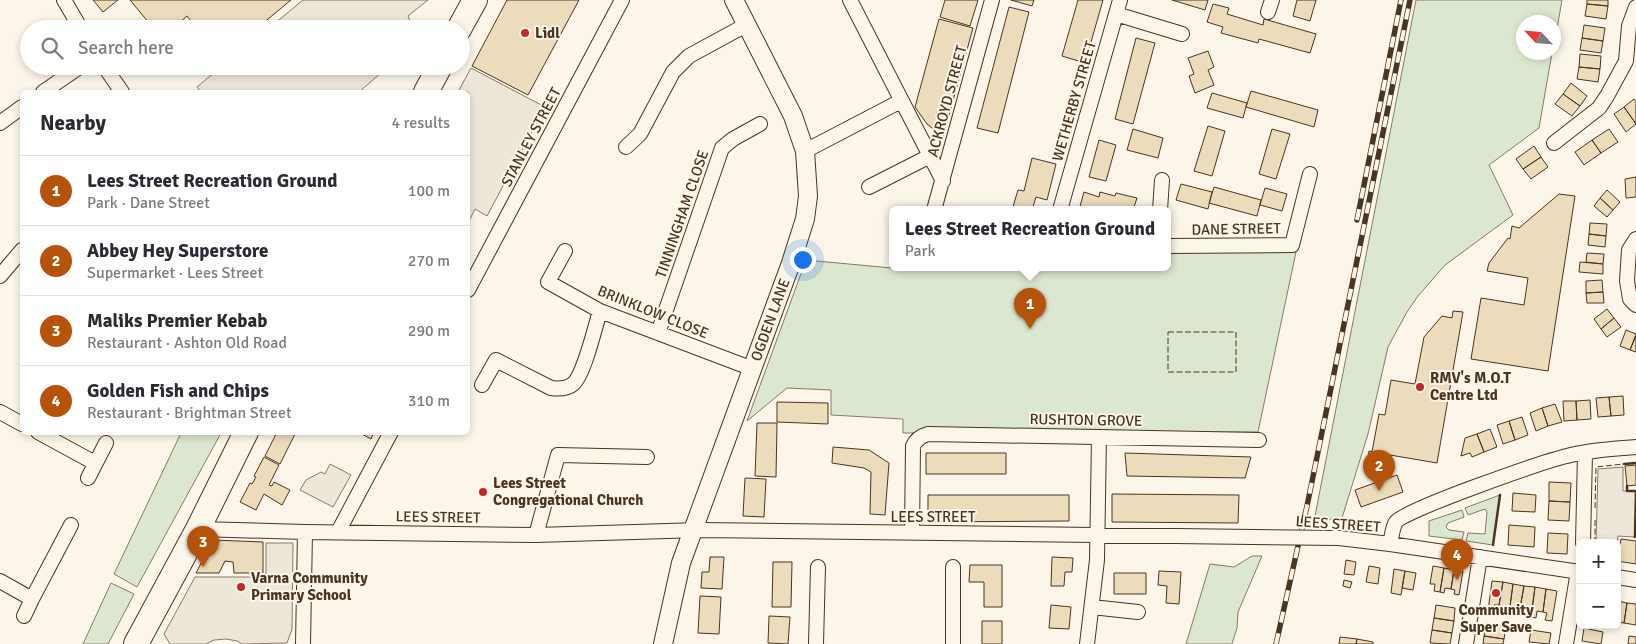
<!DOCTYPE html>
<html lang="en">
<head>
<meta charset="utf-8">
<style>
  body { margin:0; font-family:Signika,sans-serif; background:#f7f7f7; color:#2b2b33 }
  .controls { position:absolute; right:15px; bottom:15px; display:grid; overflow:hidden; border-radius:8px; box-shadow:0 2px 8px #0003 }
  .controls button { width:45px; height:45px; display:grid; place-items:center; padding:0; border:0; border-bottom:1px solid #e1e1e2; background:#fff; color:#2b2b33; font:25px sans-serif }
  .compass { position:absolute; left:1516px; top:15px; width:45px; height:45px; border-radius:50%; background:#fff; box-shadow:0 2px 8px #0003; rotate:296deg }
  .you { position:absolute; left:802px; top:259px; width:18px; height:18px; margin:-12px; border:4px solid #fff; border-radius:50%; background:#1a73e8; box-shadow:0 0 0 8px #1a73e833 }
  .badge { display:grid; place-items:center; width:32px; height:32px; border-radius:50%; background:#b45309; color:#fff; font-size:16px; font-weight:700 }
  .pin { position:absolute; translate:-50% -41px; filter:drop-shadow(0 1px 2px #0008) }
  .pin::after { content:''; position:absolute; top:26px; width:18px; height:15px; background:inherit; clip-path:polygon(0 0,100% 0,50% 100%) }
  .popup { position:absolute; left:889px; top:206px; width:282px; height:65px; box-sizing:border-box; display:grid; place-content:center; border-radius:8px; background:#fff; filter:drop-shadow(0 1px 4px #0005); font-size:16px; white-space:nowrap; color:#7c7c81 }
  .popup b { font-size:19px; color:#2b2b33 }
  .popup::after { content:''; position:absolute; left:50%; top:100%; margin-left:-10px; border:10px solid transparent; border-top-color:#fff }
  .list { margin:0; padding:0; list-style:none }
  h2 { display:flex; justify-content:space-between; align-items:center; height:65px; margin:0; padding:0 20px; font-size:21px }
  h2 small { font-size:16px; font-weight:400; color:#7c7c81 }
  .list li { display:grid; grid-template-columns:32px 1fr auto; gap:15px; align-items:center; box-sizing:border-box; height:70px; padding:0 20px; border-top:1px solid #e1e1e2 }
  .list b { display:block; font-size:19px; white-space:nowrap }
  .list p { margin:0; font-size:16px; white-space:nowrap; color:#7c7c81 }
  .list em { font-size:16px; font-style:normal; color:#7c7c81 }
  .icon { flex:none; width:28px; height:28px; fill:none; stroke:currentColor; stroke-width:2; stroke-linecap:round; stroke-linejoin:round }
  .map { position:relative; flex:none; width:1636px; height:644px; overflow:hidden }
  .search { position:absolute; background:#fff; box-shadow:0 2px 8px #0003; left:20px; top:20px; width:450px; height:55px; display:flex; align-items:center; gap:12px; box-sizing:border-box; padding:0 18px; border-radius:28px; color:#7c7c81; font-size:19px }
  .panel { position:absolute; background:#fff; box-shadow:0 2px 8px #0003; left:20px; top:90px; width:450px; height:345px; border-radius:8px }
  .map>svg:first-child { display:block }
</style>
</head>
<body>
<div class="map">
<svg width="1636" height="644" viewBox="0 0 1636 644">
  <rect width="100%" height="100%" fill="#fbf6e9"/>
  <path fill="#dce7d0" stroke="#887966" d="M1416 0H1562L1554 46V22H1524V52L1552 53 1539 128 1489 165 1513 215 1445 265 1418 296 1407 312 1388 347 1368 434 1342 518 1314 521Z
    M1168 252H1296L1258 432 903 433V419L831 415V390L787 388 747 421 806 260 913 270 914 268H1168Z
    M181 433H221L137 587 114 574Z
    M1500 495 1493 545 1466 541 1468 533 1485 534 1487 512 1485 509 1468 515 1465 508Z
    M1462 510 1464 517 1448 523 1446 527 1449 530 1464 532 1462 540 1429 536V521Z
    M1252 556H1262L1238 612 1237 628 1232 644H1186L1210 564 1234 567Z
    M111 583 134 594 108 644H83Z"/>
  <path fill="#ede7d9" stroke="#887966" d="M303 0H428L408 16 414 29H268Z
    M222 66H389L359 92H201L197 87Z
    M471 68 545 107 487 216 475 209 469 221 468 92H458Z
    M330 464 351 475 333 507 300 490 306 480 321 472 325 474Z
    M1623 467V491H1636L1635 537 1618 536 1617 551V543H1596L1598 469Z
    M266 543H293L292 629 287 643 242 644 237 641 226 639 214 640 206 644H170L164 634 195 577H266Z"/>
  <path fill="#ecdcbc" stroke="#4a3520" d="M93 0H118L103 12Z
    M130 0H291L256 29H197L187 16 172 29H154Z
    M507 0H579L528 95 472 66Z
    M945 0H978L970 26 940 17Z
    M1011 0H1034L1032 6Z
    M1078 0H1103L1085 63 1062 56Z
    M1172 0H1208L1205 10Z
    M1297 0H1316L1310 21 1293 16Z
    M1587 0H1608V6L1587 4Z
    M1213 4 1229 8 1227 14 1263 25 1264 19 1316 34 1310 53 1259 39 1258 43 1221 33 1223 27 1207 22Z
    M1587 4 1608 6 1606 19 1585 16Z
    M1009 7 1029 12 998 133 977 128Z
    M939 19 973 28 943 137 927 124 915 107Z
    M1584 25 1605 28 1603 41 1582 38Z
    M1136 38 1155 43 1133 124 1115 119Z
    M1582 38 1603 41 1601 53 1580 50Z
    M1208 51 1214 67 1208 70 1214 85 1195 93 1189 76 1194 74 1188 58Z
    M1580 54 1601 56 1600 69 1579 67Z
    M1579 67 1600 69 1598 82 1577 79Z
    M1571 83 1587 96 1580 106 1563 94Z
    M1251 91 1318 110 1314 127 1246 107Z
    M1212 93 1247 103 1243 118 1207 108Z
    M1563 94 1580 106 1572 116 1555 104Z
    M1634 99 1636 102V124L1624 107Z
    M1624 107 1636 124 1626 132 1614 114Z
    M1208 126 1225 131 1212 176 1194 171Z
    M1133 129 1163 138 1158 158 1127 150Z
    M1272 129 1290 134 1276 179 1259 174Z
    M1609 129 1618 142 1601 153 1592 140Z
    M1099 140 1116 145 1106 181 1089 177Z
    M1592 140 1601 153 1584 165 1575 152Z
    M1534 146 1541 157 1523 169 1516 159Z
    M1541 157 1548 167 1531 179 1523 169Z
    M1032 158 1056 164 1047 200 1036 197 1032 210H1012L1018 190 1024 191Z
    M1636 177V197L1626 198 1625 179Z
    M1181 184 1212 192 1208 209 1176 200Z
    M1214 187 1261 200 1257 216 1209 203Z
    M1265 188 1287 194 1282 211 1260 205Z
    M1607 190 1620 202 1613 210 1600 198Z
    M1084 192 1099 197 1100 192 1115 196 1116 193 1137 198 1133 210H1079Z
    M1559 194 1575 196 1548 371 1471 359 1481 298 1524 305 1528 278 1487 271 1489 263 1508 238 1510 239 1512 226 1519 228Z
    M1600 198 1613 210 1607 217 1594 206Z
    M1590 223 1607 224 1606 236 1589 234Z
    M1589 234 1606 236 1605 247 1588 245Z
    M1587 253 1604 254 1603 264 1586 262Z
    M1580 262 1603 264V274L1579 272Z
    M1602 280 1603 292 1586 293V281Z
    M1603 292 1604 303H1587L1586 293Z
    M1607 309 1614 318 1601 329 1594 319Z
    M1453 311 1463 312 1437 463 1390 455 1387 468 1367 464 1369 451 1372 452 1379 414 1385 415 1391 380 1415 384 1424 337 1442 316 1452 318Z
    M1614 318 1621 327 1607 337 1601 329Z
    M1626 330 1636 334 1630 350 1620 346Z
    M1636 336V352L1630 350Z
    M1623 396 1624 415 1611 416 1609 397Z
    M1609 397 1611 416 1598 417 1596 398Z
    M1590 400 1591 419 1577 420 1576 401Z
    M1563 401H1576L1577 420 1564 421Z
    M777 402 828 403V424L777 422Z
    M1555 404 1562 422 1548 426 1542 408Z
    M1542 408 1548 426 1536 431 1530 413Z
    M1522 417 1528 435 1515 440 1509 421Z
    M1509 421 1515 440 1503 444 1497 425Z
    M757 423H777L776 477 755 476Z
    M1490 429 1497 447 1484 452 1477 434Z
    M277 432H296L280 464 265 456Z
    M358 432H374L371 439Z
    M1477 434 1484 452 1472 457 1470 453 1461 456 1465 438Z
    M833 447 869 450 889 463 885 515 870 514 871 472 864 468 832 463Z
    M926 453H1006V474H926Z
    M1125 453 1251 457 1245 478 1127 476Z
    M264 457 279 465 269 485 272 486 274 482 290 490 282 505 264 494 256 510 240 502 250 483 252 484 256 477 254 476Z
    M1636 465V485L1627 486 1625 466Z
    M1397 475 1403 492 1361 507 1355 490Z
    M745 478 766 479 764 517 743 516Z
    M1549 482 1571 483 1570 502 1549 501Z
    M1513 493 1536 495 1535 512 1512 511Z
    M1112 494 1239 495 1238 523 1112 522Z
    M928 495H1069V521L928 522Z
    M1549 501 1570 502 1569 521 1548 520Z
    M1509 525 1535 527 1534 547 1508 545Z
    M1548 533 1568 534 1567 554 1547 553Z
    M1621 539 1636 541V564L1617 561Z
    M213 540 263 542V573H234L233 562 225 561 219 573H196Z
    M710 557H724L722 589 701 588 702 572H709Z
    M1052 557 1073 558 1072 572H1065L1064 586H1051Z
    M1346 560 1356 562 1354 575 1344 574Z
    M773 562H792L791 607H772Z
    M970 565H1002V607H984V582H969Z
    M1369 566 1380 568 1378 584 1366 582Z
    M1433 566 1444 568 1440 592 1434 591 1435 584H1430Z
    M1444 568 1454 570 1451 589 1445 588 1444 593 1440 592Z
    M1394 569 1405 571 1401 595 1391 593Z
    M1454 570 1463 571 1459 595 1454 594 1455 590 1451 589Z
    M1159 571 1181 572 1179 604 1166 603 1167 586 1158 585Z
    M1405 571 1416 573 1413 590 1402 588Z
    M1114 573H1146V594H1114Z
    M1344 580 1352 582 1350 588 1343 586Z
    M1492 581 1503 582 1499 605H1494L1493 612 1488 611Z
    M1503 582 1513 584 1509 614 1502 613 1503 606 1499 605Z
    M1513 584 1524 586 1520 608H1515L1514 615 1509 614Z
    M1524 586 1535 587 1531 617 1523 616 1524 609 1520 608Z
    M1535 587 1546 589 1543 612 1537 611 1536 618 1531 617Z
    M1546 589 1557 591 1552 621 1545 620 1547 613 1543 612Z
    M700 596 721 597 719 634 698 633Z
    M1617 601 1627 603 1624 623 1617 622Z
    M1627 603 1636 604V625L1624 623Z
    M1051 605 1071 607 1069 629 1049 628Z
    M1436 605 1455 608 1454 621 1434 618Z
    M769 616 790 617 788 644 768 643Z
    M1434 618 1454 621 1452 633 1432 630Z
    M982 621H1002V644H982Z
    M1486 623 1506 626 1504 639 1484 636Z
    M1584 628 1603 632 1601 644 1582 641Z
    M1432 630 1452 633 1450 644 1430 643Z
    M1531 630 1551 633 1549 644 1529 642Z
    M1484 636 1504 639 1503 644H1483Z
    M1629 636 1636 637V644H1628Z
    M1340 637 1357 639 1356 644H1339Z
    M1357 639 1373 642V644H1356Z"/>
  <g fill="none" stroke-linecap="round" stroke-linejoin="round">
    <defs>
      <path id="minor" d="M64 0 81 29
        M850 0 943 181
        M1268 12 1272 0
        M1116 14 1182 34
        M104 66 122 92
        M43 92 81 66
        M0 123 22 107
        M1554 143 1599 108 1607 96 1626 61 1629 26 1636 7
        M626 147 640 134 673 72 689 56 746 25
        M805 151 901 101
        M869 187 930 156
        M934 210 992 0
        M1060 210 1120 0
        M1160 210 1162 180
        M1636 239 1629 250 1627 281 1630 299 1636 305
        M1168 246 1292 245 1310 174
        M565 251 548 282 600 311 753 369
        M0 276 22 250
        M468 290 622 0
        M658 333 722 148 733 139 760 124
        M482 385 496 360 551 388C559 389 567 389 573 384 584 375 595 327 600 311
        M0 412 22 424
        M38 432 95 463
        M88 478 106 443
        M198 529 305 532 536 535 700 530 1254 537
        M338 532 391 432
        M912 533 913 446C916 439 921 436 928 434L1259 440
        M536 535 558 455 647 457
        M1339 538 1390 544 1580 572
        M1583 543 1585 453
        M1390 544C1392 537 1392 528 1396 522 1404 510 1545 461 1567 456 1589 450 1614 449 1636 447
        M953 567V644
        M1617 577 1636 580
        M0 581 32 599 71 525
        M1092 607 1138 612
        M24 616 32 599
        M303 644 305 532
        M816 644 818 567
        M1087 644 1097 560 1099 437
        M1466 644 1480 557
        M1566 644 1578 571"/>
      <g id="tertiary">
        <path id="s1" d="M663 644 681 563 791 263 805 219 808 196 805 151 793 116 734 0"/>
      </g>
      <path id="trunk" d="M459 29 475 0
        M426 92 440 66
        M136 644 198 529 246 432"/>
    </defs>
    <use href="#minor" stroke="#4a3520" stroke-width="16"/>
    <use href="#tertiary" stroke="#4a3520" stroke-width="20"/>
    <use href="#trunk" stroke="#4a3520" stroke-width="26"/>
    <use href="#minor" stroke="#fbf6e9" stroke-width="14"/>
    <use href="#tertiary" stroke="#fbf6e9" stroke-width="18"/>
    <use href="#trunk" stroke="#fbf6e9" stroke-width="24"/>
    <defs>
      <path id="rail" d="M1357 220 1401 0
        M1276 644 1307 506 1410 0"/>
    </defs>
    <use href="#rail" stroke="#4a3520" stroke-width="5.5"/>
    <use href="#rail" stroke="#fbf6e9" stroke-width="4" stroke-dasharray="11" stroke-linecap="butt"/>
    <defs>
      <path id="minor-bridge" d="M1254 537 1339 538"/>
    </defs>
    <use href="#minor-bridge" stroke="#4a3520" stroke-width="16" stroke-linecap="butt"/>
    <use href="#minor-bridge" stroke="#fbf6e9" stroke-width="14"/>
    <path stroke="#4a3520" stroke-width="1" stroke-dasharray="6 2.5" stroke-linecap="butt" d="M1168 332H1236V372H1168Z
      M1595 508 1596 467 1624 464
      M1595 543V520"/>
    <path stroke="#4a3520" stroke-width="2.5" d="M1624 464 1636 463
      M1627 486V491H1636L1635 537
      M1493 545 1500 495"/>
  </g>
  <g fill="#c62828" stroke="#fbf6e9" stroke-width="2">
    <circle cx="525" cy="33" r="5"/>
    <circle cx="1420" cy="387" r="5"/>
    <circle cx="483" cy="492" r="5"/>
    <circle cx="241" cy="587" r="5"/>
    <circle cx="1496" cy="593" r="5"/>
  </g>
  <g text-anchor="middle" stroke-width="4" stroke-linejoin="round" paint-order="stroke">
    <g font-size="15" font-weight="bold" fill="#4a3520" stroke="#fbf6e9" text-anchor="start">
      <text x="535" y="38">Lidl</text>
      <text x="1430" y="383">RMV's M.O.T<tspan x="1430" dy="17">Centre Ltd</tspan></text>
      <text x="493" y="488">Lees Street<tspan x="493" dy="17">Congregational Church</tspan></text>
      <text x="251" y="583">Varna Community<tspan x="251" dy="17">Primary School</tspan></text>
      <text x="1496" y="615" text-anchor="middle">Community<tspan x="1496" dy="17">Super Save</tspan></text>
    </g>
    <g font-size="15" fill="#4a3520" stroke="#fbf6e9">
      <text transform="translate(947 101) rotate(-75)" y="5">ACKROYD STREET</text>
      <text transform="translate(1074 101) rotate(-74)" y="5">WETHERBY STREET</text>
      <text transform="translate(531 137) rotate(-62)" y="5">STANLEY STREET</text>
      <text transform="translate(682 214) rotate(-71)" y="5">TINNINGHAM CLOSE</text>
      <text transform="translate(1236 229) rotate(-1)" y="5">DANE STREET</text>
      <text transform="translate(653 312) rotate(22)" y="5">BRINKLOW CLOSE</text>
      <text dy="5" stroke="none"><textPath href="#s1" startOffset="342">OGDEN LANE</textPath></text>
      <text transform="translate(1086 420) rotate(1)" y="5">RUSHTON GROVE</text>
      <text transform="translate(438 517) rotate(1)" y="5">LEES STREET</text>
      <text x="933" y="522">LEES STREET</text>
      <text transform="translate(1338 524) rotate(4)" y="5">LEES STREET</text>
    </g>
  </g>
</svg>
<div class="controls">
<button>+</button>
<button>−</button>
</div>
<svg class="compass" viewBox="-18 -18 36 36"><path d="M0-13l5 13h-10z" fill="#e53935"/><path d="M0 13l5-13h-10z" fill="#7c7c81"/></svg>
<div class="you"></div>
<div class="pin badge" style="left:1030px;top:329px">1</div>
<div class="popup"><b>Lees Street Recreation Ground</b>Park</div>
<div class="pin badge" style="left:1379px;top:491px">2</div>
<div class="pin badge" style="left:203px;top:567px">3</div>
<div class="pin badge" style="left:1457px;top:580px">4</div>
<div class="search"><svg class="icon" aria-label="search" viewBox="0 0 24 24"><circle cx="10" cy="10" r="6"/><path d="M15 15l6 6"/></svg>Search here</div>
<section class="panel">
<h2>Nearby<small>4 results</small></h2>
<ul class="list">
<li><span class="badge">1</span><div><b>Lees Street Recreation Ground</b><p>Park · Dane Street</p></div><em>100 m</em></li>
<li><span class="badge">2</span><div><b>Abbey Hey Superstore</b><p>Supermarket · Lees Street</p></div><em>270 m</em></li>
<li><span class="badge">3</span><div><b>Maliks Premier Kebab</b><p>Restaurant · Ashton Old Road</p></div><em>290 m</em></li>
<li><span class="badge">4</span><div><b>Golden Fish and Chips</b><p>Restaurant · Brightman Street</p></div><em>310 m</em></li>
</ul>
</section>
</div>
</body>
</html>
